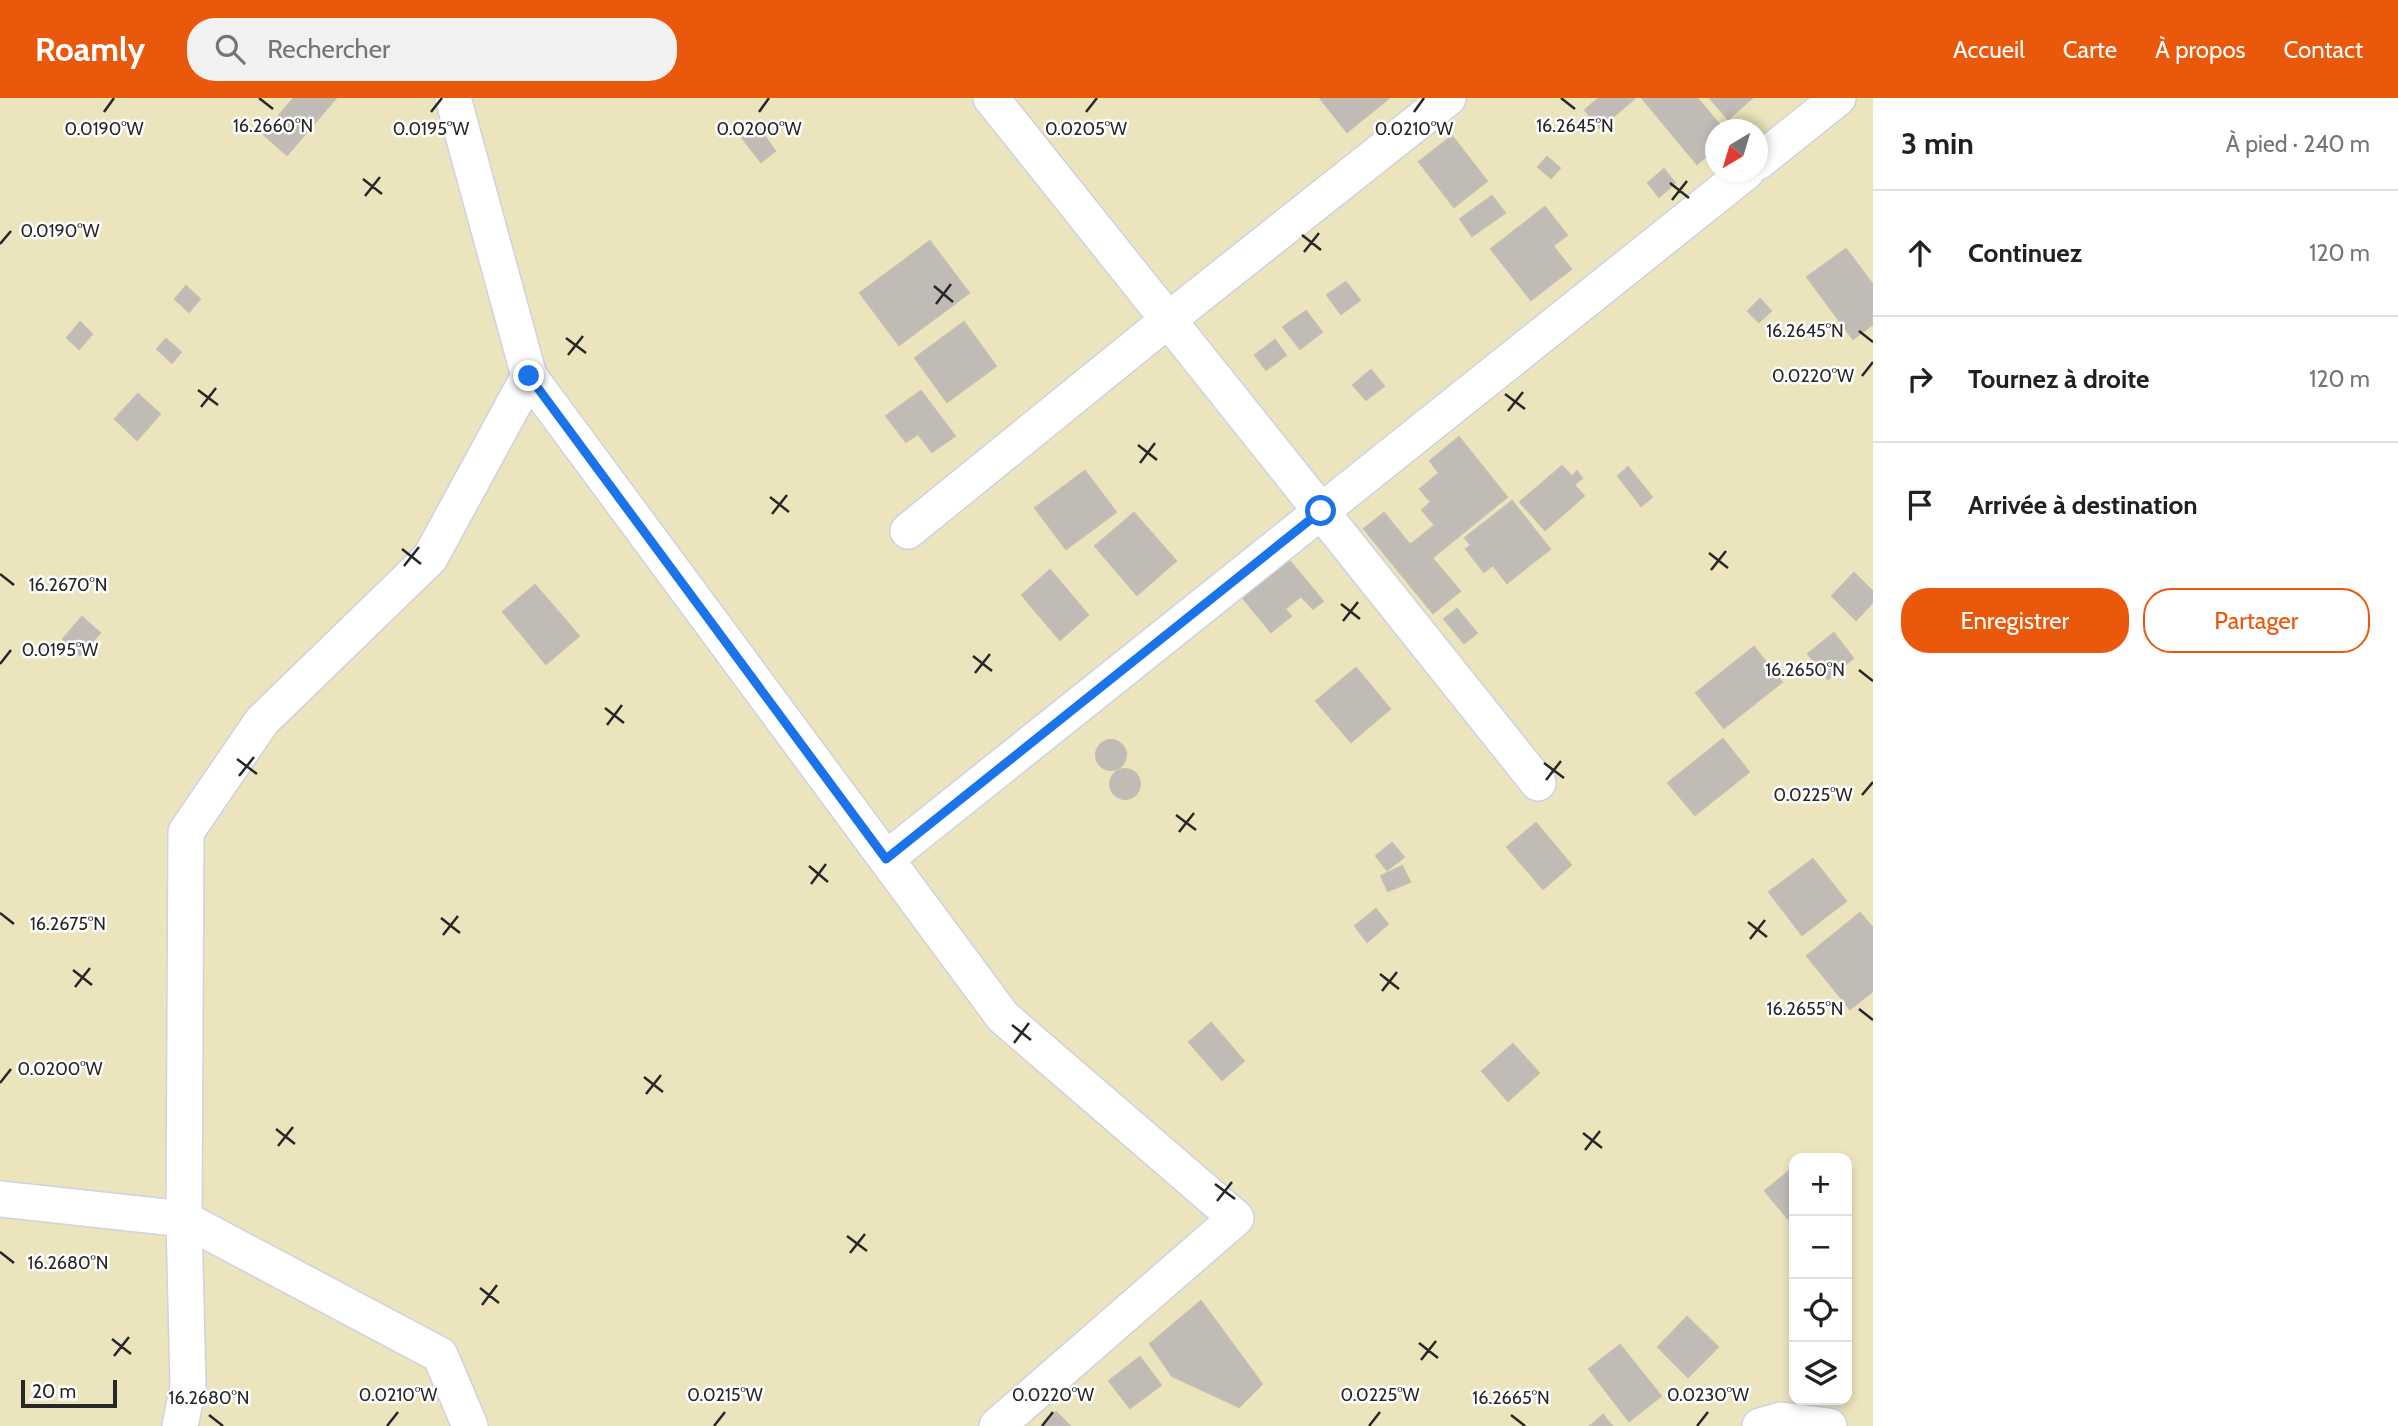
<!DOCTYPE html>
<html lang="fr">
<head>
<meta charset="utf-8">
<style>
  body { margin:0; font-family:Cabin,sans-serif; background:#f2f2f2; color:#202124 }
  .controls { position:absolute; right:21px; bottom:21px; display:grid; overflow:hidden; border-radius:14px; box-shadow:0 4px 10px #0003 }
  .controls button { width:63px; height:63px; display:grid; place-items:center; padding:0; border:0; border-bottom:2px solid #e0e0e0; background:#fff; color:#202124; font:35px sans-serif }
  .compass { position:absolute; left:1705px; top:21px; width:63px; height:63px; border-radius:50%; background:#fff; box-shadow:0 4px 10px #0003; rotate:218deg }
  .scale { position:absolute; left:21px; bottom:18px; width:96px; box-sizing:border-box; padding-left:7px; border:4px solid #272727; border-top:0; font-size:19px; line-height:24px; white-space:nowrap; color:#272727; -webkit-text-stroke:5px #fff; paint-order:stroke }
  .stop { position:absolute; width:21px; height:21px; margin:-16px; border:5px solid #1a73e8; border-radius:50%; background:#fff }
  .stop.end { background:#1a73e8; border-color:#fff; box-shadow:0 2px 7px #0008 }
  .list { margin:0; padding:0; list-style:none }
  h2 { display:flex; justify-content:space-between; align-items:center; height:91px; margin:0; padding:0 28px; font-size:30px }
  h2 small { font-size:23px; font-weight:400; color:#757577 }
  .list li { display:grid; grid-template-columns:46px 1fr auto; gap:21px; align-items:center; box-sizing:border-box; height:126px; padding:0 28px; border-top:2px solid #e0e0e0 }
  .list b { display:block; font-size:26px; white-space:nowrap }
  .list em { font-size:23px; font-style:normal; color:#757577 }
  .actions { display:flex; gap:14px; padding:21px 28px }
  .actions a { flex:1; padding:16px 0; border:2px solid #ea580c; border-radius:28px; text-align:center; font-size:24px; color:#ea580c }
  .actions .main { background:#ea580c; color:#fff }
  .icon { flex:none; width:38px; height:38px; fill:none; stroke:currentColor; stroke-width:2; stroke-linecap:round; stroke-linejoin:round }
  .map { position:relative; flex:none; width:1873px; height:1328px; overflow:hidden }
  header { display:flex; align-items:center; gap:42px; box-sizing:border-box; height:98px; padding:0 35px; background:#ea580c; color:#fff }
  header strong { font-size:33px }
  nav { display:flex; gap:38px; margin-inline-start:auto; font-size:24px }
  .search { width:490px; height:63px; background:#f2f2f2; display:flex; align-items:center; gap:18px; box-sizing:border-box; padding:0 24px; border-radius:28px; color:#757577; font-size:26px }
  main { display:flex }
  aside { flex:1; background:#fff }
  .map>svg:first-child { display:block }
</style>
</head>
<body>
<header>
<strong>Roamly</strong>
<div class="search"><svg class="icon" aria-label="search" viewBox="0 0 24 24"><circle cx="10" cy="10" r="6"/><path d="M15 15l6 6"/></svg>Rechercher</div>
<nav><a>Accueil</a><a>Carte</a><a>À propos</a><a>Contact</a></nav>
</header>
<main>
<div class="map">
<svg width="1873" height="1328" viewBox="0 0 1873 1328">
  <rect width="100%" height="100%" fill="#e8e1d9"/>
  <path fill="#ece4bd" fill-rule="evenodd" d="M0 0H1873V1328H0ZM1716 32H1758V74H1716ZM1794 1060H1847V1302H1794Z"/>
  <path fill="#c1bbb6" stroke="#c3bdb3" stroke-width="2" d="M294 0H336L287 57 263 36Z
    M1320 0H1389L1347 34Z
    M1599 0H1635L1600 30 1585 12Z
    M1642 0H1697L1724 32H1716V50L1697 66Z
    M1710 0H1752L1728 21Z
    M756 26 775 53 761 64 740 37Z
    M1452 38 1487 83 1454 109 1419 64Z
    M1547 59 1560 70 1551 80 1538 69Z
    M1664 71 1675 85 1659 99 1648 85Z
    M1492 98 1505 115 1472 138 1460 121Z
    M1545 109 1567 137 1553 148 1571 171 1531 202 1491 151Z
    M930 143 969 195 899 247 860 195Z
    M1846 151 1873 187V226L1853 241 1807 179Z
    M1346 184 1360 202 1341 216 1327 197Z
    M186 188 200 201 189 214 175 201Z
    M1760 201 1771 213 1759 224 1748 213Z
    M1306 213 1322 234 1300 251 1283 229Z
    M80 224 92 236 79 251 67 240Z
    M964 224 996 268 947 304 915 260Z
    M166 241 181 254 172 265 157 251Z
    M1275 242 1286 257 1266 272 1255 257Z
    M1371 272 1384 288 1366 302 1353 287Z
    M921 293 955 338 932 354 918 336 906 344 886 318Z
    M138 296 160 316 137 342 115 321Z
    M1459 339 1507 399 1432 460 1460 493 1433 515 1364 431 1384 415 1410 447 1435 427 1422 412 1431 404 1420 391 1439 375 1430 363Z
    M1562 368 1572 379 1577 373 1582 380 1574 387 1584 398 1545 432 1520 404Z
    M1628 369 1652 399 1641 408 1618 378Z
    M1085 373 1116 414 1066 451 1035 410Z
    M1512 403 1550 451 1507 485 1493 467 1484 474 1466 451 1471 447 1465 440Z
    M1134 415 1176 463 1137 497 1095 448Z
    M1288 461 1323 503 1313 511 1301 498 1285 511 1291 518 1271 534 1242 499Z
    M1050 472 1088 517 1060 542 1022 497Z
    M1854 475 1873 494V504L1856 522 1832 498Z
    M535 487 579 538 546 566 503 514Z
    M1457 511 1477 535 1464 545 1444 521Z
    M82 519 100 535 80 557 63 541Z
    M1834 535 1853 560 1828 581 1808 556Z
    M1754 549 1782 584 1724 630 1696 595Z
    M1356 570 1390 611 1351 644 1316 603Z
    M1723 641 1749 674 1695 717 1668 685Z
    M1096 657a15 15 0 1 1 30 0a15 15 0 1 1-30 0Z
    M1110 686a15 15 0 1 1 30 0a15 15 0 1 1-30 0Z
    M1536 725 1571 767 1543 791 1507 749Z
    M1392 745 1404 759 1387 772 1376 758Z
    M1813 761 1846 803 1802 837 1769 794Z
    M1402 768 1410 784 1388 793 1381 778Z
    M1376 811 1388 826 1367 844 1355 828Z
    M1860 815 1873 830V893L1850 911 1807 858Z
    M1211 925 1244 963 1222 982 1189 944Z
    M1513 946 1539 975 1508 1003 1482 973Z
    M1794 1069V1128L1765 1093Z
    M1201 1203 1262 1286 1239 1309 1172 1278 1150 1246Z
    M1687 1219 1718 1249 1688 1279 1658 1249Z
    M1620 1247 1661 1298 1629 1323 1589 1271Z
    M1140 1259 1161 1287 1130 1310 1109 1283Z
    M1056 1314 1070 1328H1042Z
    M1603 1317 1612 1328H1590Z"/>
  <g fill="none" stroke-linecap="round" stroke-linejoin="round">
    <defs>
      <path id="minor" d="M991 0 1538 685
        M1758 64 1838 0
        M529 278 1003 919 1236 1120 997 1328
        M908 433 1168 222 1448 0
        M886 761 1746 74
        M0 1101 184 1121 440 1257 470 1328
        M180 1328 188 1288 184 1121 186 734 262 623 430 460 529 278 453 0
        M1760 1328 1781 1322 1829 1328"/>
    </defs>
    <use href="#minor" stroke="#ced2df" stroke-width="38"/>
    <use href="#minor" stroke="#fff" stroke-width="35"/>
  </g>
  <g fill="none" stroke-linecap="round" stroke-linejoin="round">
    <path stroke="#1a73e8" stroke-width="9" d="M529 278 886 761 1321 413"/>
  </g>
  <path fill="none" stroke="#272727" stroke-width="2.5" d="M259 0 273 11M1561 0 1575 11M104 14 114 0M431 14 442 0M759 14 769 0M1086 14 1097 0M1414 14 1424 0M363 81 382 96M1670 85 1689 100M365 98 380 79M1672 102 1687 83M1302 137 1321 152M0 146 11 133M1304 154 1319 135M934 188 953 204M936 206 951 186M1859 233 1873 244M566 240 586 255M568 257 583 238M1862 278 1873 264M198 292 218 307M1505 296 1525 311M201 309 216 290M1508 313 1523 294M1138 347 1157 362M1140 365 1155 345M770 399 789 414M772 416 787 397M402 451 421 466M1709 455 1728 470M404 468 419 449M1711 472 1726 453M0 476 14 487M1341 506 1360 521M1343 523 1358 504M973 558 992 573M0 566 11 552M1859 572 1873 583M975 575 990 556M605 610 624 625M607 627 622 607M237 661 257 676M1544 665 1564 680M239 678 254 659M1546 682 1561 663M1862 697 1873 684M1176 717 1196 732M1179 734 1194 715M809 768 828 784M811 786 826 766M0 815 14 826M441 820 460 835M1748 824 1767 839M443 837 458 818M1750 841 1765 822M73 872 92 887M1380 876 1399 891M75 889 90 870M1382 893 1397 874M1859 911 1873 922M1012 927 1031 942M1014 945 1029 925M644 979 663 994M0 985 11 971M646 996 661 977M276 1031 295 1046M1583 1035 1602 1050M278 1048 293 1029M1585 1052 1600 1033M1215 1086 1235 1101M1217 1103 1232 1084M847 1138 867 1153M0 1154 14 1165M850 1155 865 1136M480 1190 499 1205M482 1207 497 1187M112 1241 131 1256M1419 1245 1438 1260M114 1258 129 1239M1421 1262 1436 1243M209 1317 223 1328M1511 1317 1525 1328M387 1328 398 1314M714 1328 725 1314M1042 1328 1053 1314M1369 1328 1380 1314M1697 1328 1708 1314"/>
  <g font-size="18" text-anchor="middle" fill="#272727" stroke="#fff" stroke-width="5" stroke-linejoin="round" paint-order="stroke">
    <text x="273" y="34">16.2660°N</text>
    <text x="1575" y="34">16.2645°N</text>
    <text x="1414" y="37">0.0210°W</text>
    <text x="104" y="37">0.0190°W</text>
    <text x="431" y="37">0.0195°W</text>
    <text x="759" y="37">0.0200°W</text>
    <text x="1086" y="37">0.0205°W</text>
    <text x="60" y="139">0.0190°W</text>
    <text x="1805" y="239">16.2645°N</text>
    <text x="1813" y="284">0.0220°W</text>
    <text x="68" y="493">16.2670°N</text>
    <text x="60" y="558">0.0195°W</text>
    <text x="1805" y="578">16.2650°N</text>
    <text x="1813" y="703">0.0225°W</text>
    <text x="68" y="832">16.2675°N</text>
    <text x="1805" y="917">16.2655°N</text>
    <text x="60" y="977">0.0200°W</text>
    <text x="68" y="1171">16.2680°N</text>
    <text x="398" y="1303">0.0210°W</text>
    <text x="725" y="1303">0.0215°W</text>
    <text x="1053" y="1303">0.0220°W</text>
    <text x="1380" y="1303">0.0225°W</text>
    <text x="1708" y="1303">0.0230°W</text>
    <text x="209" y="1306">16.2680°N</text>
    <text x="1511" y="1306">16.2665°N</text>
  </g>
</svg>
<div class="controls">
<button>+</button>
<button>−</button>
<button><svg class="icon" aria-label="locate" viewBox="0 0 24 24"><circle cx="12" cy="12" r="6"/><path d="M12 2v4M12 18v4M2 12h4M18 12h4"/></svg></button>
<button><svg class="icon" aria-label="layers" viewBox="0 0 24 24"><path d="M12 4l9 5-9 5-9-5zM3 14l9 5 9-5"/></svg></button>
</div>
<svg class="compass" viewBox="-18 -18 36 36"><path d="M0-13l5 13h-10z" fill="#e53935"/><path d="M0 13l5-13h-10z" fill="#757577"/></svg>
<div class="scale">20 m</div>
<div class="stop" style="left:1321px;top:413px"></div>
<div class="stop end" style="left:529px;top:278px"></div>
</div>
<aside>
<h2>3 min<small>À pied · 240 m</small></h2>
<ul class="list">
<li><svg class="icon" aria-label="ahead" viewBox="0 0 24 24"><path d="M12 20V5M6 11l6-6 6 6"/></svg><div><b>Continuez</b></div><em>120 m</em></li>
<li><svg class="icon" aria-label="right" viewBox="0 0 24 24"><path d="M7 20v-9h11M14 6l5 5-5 5"/></svg><div><b>Tournez à droite</b></div><em>120 m</em></li>
<li><svg class="icon" aria-label="arrive" viewBox="0 0 24 24"><path d="M6 21V4h12l-3 4 3 4H6"/></svg><div><b>Arrivée à destination</b></div></li>
</ul>
<div class="actions"><a class="main">Enregistrer</a><a>Partager</a></div>
</aside>
</main>
</body>
</html>
